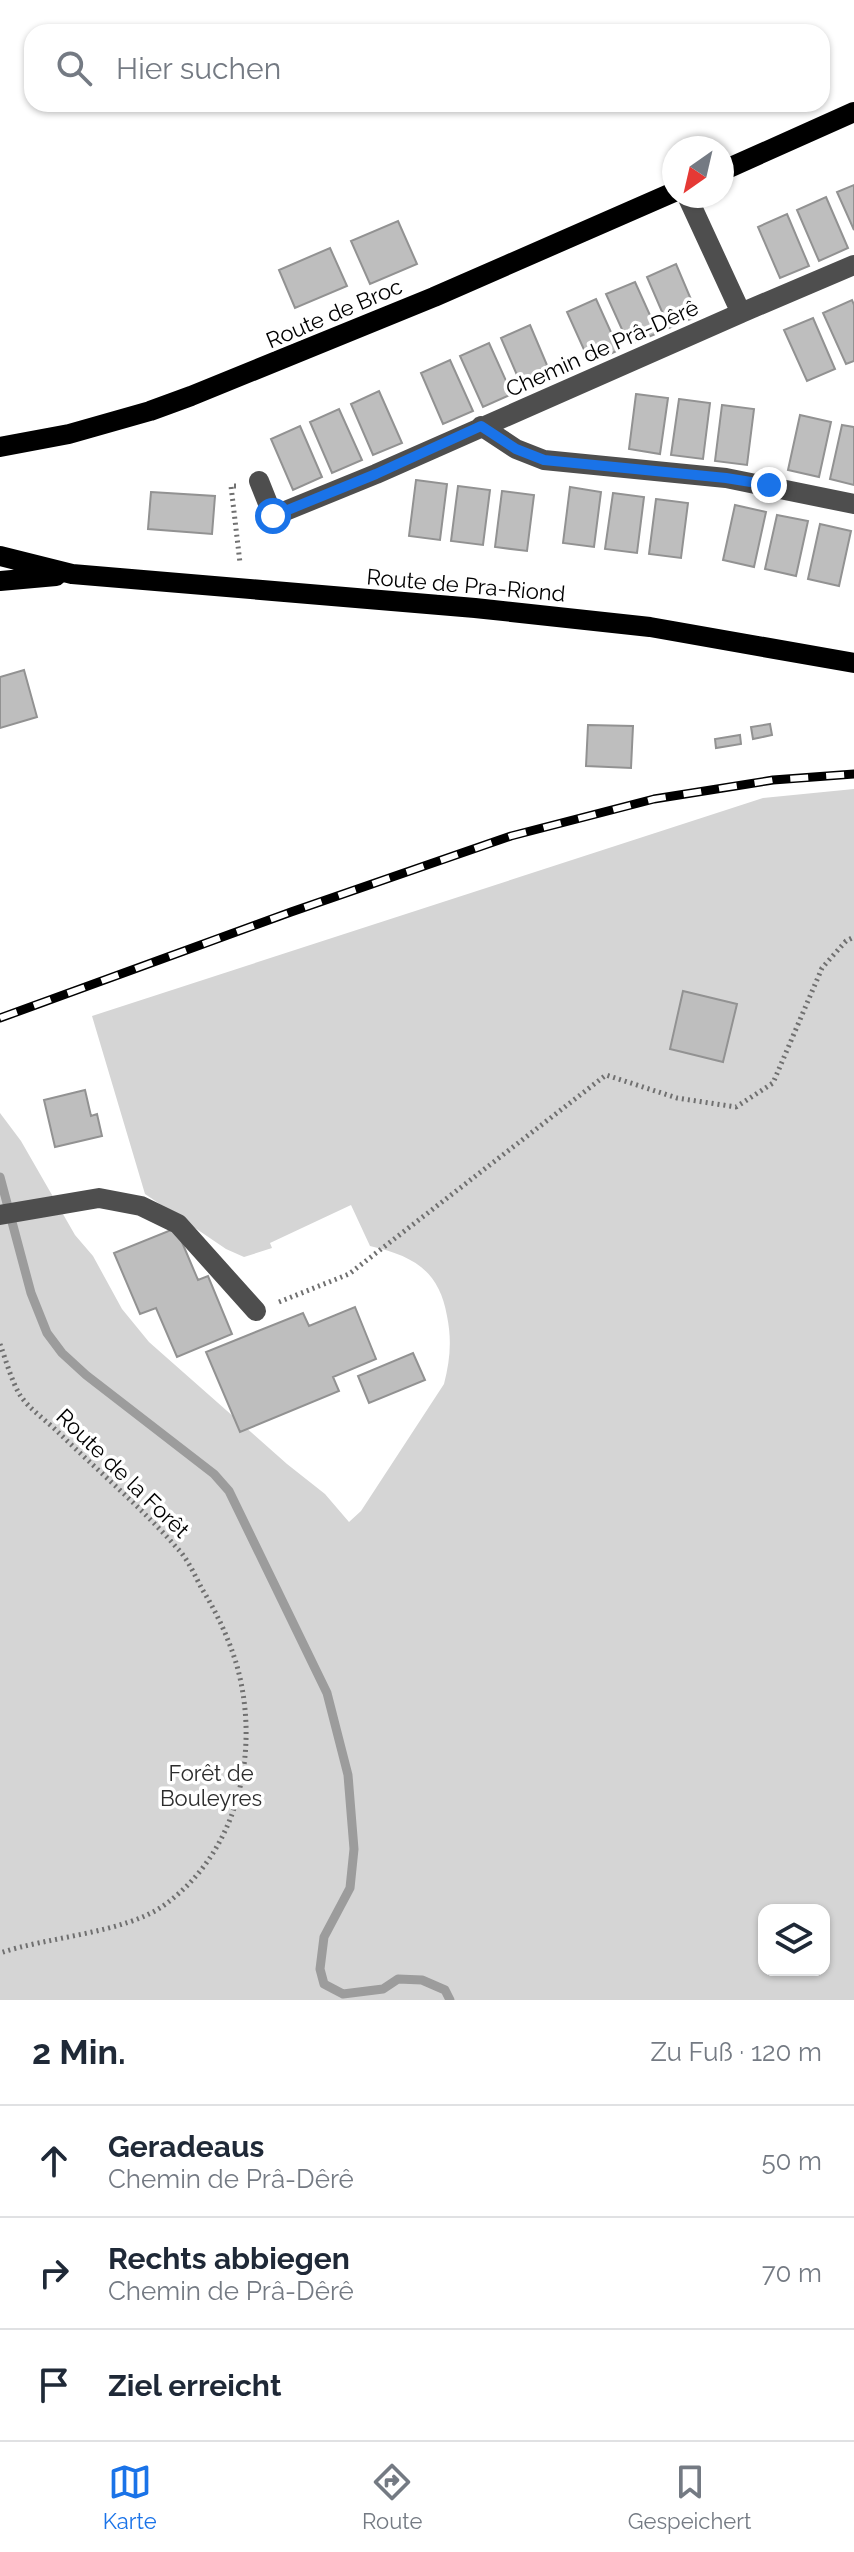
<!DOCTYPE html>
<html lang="de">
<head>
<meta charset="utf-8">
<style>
  body { margin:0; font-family:Raleway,sans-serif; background:#f6f6f7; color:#1f2937 }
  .controls { position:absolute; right:24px; bottom:24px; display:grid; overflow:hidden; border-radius:16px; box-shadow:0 2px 6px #0004 }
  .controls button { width:72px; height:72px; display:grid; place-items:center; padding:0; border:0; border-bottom:2px solid #e0e1e3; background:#fff; color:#1f2937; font:40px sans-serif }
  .compass { position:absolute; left:662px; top:136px; width:72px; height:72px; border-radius:50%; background:#fff; box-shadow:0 2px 6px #0004; rotate:214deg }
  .stop { position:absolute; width:24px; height:24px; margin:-18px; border:6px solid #1a73e8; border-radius:50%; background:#fff }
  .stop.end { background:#1a73e8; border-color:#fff; box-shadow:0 2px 8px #0008 }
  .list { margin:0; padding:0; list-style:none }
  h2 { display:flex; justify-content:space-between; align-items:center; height:104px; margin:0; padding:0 32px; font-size:34px }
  h2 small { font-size:26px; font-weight:400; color:#747a83 }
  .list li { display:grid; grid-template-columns:52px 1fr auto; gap:24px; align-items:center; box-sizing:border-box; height:112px; padding:0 32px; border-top:2px solid #e0e1e3 }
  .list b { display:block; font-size:30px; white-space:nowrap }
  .list p { margin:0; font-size:26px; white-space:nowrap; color:#747a83 }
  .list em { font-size:26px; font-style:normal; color:#747a83 }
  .icon { flex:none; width:44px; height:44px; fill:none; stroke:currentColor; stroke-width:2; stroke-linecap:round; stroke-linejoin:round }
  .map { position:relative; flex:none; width:854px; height:2000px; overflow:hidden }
  .search { position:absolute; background:#fff; box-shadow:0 2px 6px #0004; left:24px; right:24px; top:24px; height:88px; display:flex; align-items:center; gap:20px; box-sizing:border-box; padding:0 28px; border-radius:24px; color:#747a83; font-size:30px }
  .sheet { height:440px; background:#fff }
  nav { display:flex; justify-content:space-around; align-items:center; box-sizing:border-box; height:112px; border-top:2px solid #e0e1e3; background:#fff; font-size:22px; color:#747a83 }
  nav a { display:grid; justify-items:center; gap:4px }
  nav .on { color:#1a73e8 }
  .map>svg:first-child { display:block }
</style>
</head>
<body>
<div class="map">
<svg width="854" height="2000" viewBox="0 0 854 2000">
  <rect width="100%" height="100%" fill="#fff"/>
  <path fill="#d5d5d5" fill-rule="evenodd" d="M854 789V2000H0V1113L21 1141 75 1235 93 1256 122 1309 149 1342 287 1464 325 1494 349 1522 361 1511 444 1384C450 1361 452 1340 447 1316 439 1270 413 1256 370 1246L351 1205 270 1243 272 1248 244 1257 226 1249 145 1194 92 1016 763 798ZM764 1910H824V1970H764Z"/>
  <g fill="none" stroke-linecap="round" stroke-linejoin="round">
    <path stroke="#9c9c9c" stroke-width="9" d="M0 1177 31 1293 47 1333 62 1353 86 1375 214 1474 229 1491 327 1693 348 1775 354 1849 350 1888 324 1937 320 1969 324 1984 343 1994 383 1989 398 1979 422 1980 445 1990 450 2000"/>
  </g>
  <path fill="#bebebe" stroke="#929292" stroke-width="2" d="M854 185V230L837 192Z
    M826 197 848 248 819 261 797 210Z
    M787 214 809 266 780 278 758 227Z
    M398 221 417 264 370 284 351 241Z
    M330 248 347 286 295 308 279 270Z
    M676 264 698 316 669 328 647 277Z
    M635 282 658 333 629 345 606 294Z
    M596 299 619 350 590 363 567 312Z
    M852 300 854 305V361L846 364 823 313Z
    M813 318 835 369 807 381 784 330Z
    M530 325 552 377 523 389 501 338Z
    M489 343 512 394 483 407 460 356Z
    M450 360 473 411 443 424 421 373Z
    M379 391 402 443 373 455 351 404Z
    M636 394 668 398 660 454 629 449Z
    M679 399 710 403 703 459 671 455Z
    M722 405 754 409 747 465 715 461Z
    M339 409 362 460 332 473 310 422Z
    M800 415 831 422 819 477 788 470Z
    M842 425 854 427V485L830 479Z
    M300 426 322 477 293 490 271 439Z
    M416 480 447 484 440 540 409 536Z
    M458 486 490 490 483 545 451 541Z
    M570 487 601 492 594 547 563 543Z
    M502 491 534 495 527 551 495 547Z
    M151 492 215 496 212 534 148 529Z
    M613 493 644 497 637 553 605 549Z
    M656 499 688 503 681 558 649 554Z
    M735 505 766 512 754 567 723 560Z
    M777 515 808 521 796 576 765 569Z
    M820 524 851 531 839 586 808 579Z
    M24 670 37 717 0 728V677Z
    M770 724 772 735 753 739 751 727Z
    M588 725 633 726 631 768 586 766Z
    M740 735 741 744 716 748 715 739Z
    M683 991 737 1004 723 1062 670 1049Z
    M85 1090 91 1116 97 1114 102 1136 55 1147 44 1100Z
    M176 1228 198 1280 208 1276 232 1334 177 1357 156 1308 140 1314 114 1253Z
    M355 1307 376 1359 333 1377 339 1391 240 1432 206 1352 303 1313 309 1326Z
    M413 1353 425 1380 369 1403 358 1376Z"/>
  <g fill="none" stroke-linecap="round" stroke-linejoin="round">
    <path stroke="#707070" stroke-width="5" stroke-dasharray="2 4" stroke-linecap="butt" d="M236 486H231L240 563
      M279 1302 349 1274 606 1075 677 1098 736 1107 773 1083 822 968 846 941 854 937
      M0 1344C6 1360 11 1380 20 1395 29 1409 47 1421 59 1433 98 1471 141 1507 177 1548 188 1559 195 1576 202 1589 217 1613 229 1639 237 1666 261 1752 238 1853 163 1906 124 1933 47 1937 0 1953"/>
    <path stroke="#4e4e4e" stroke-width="20" d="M687 196 741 313 854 265
      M481 426 516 449 544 460 726 478 854 504
      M259 481 273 516 376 474 741 313
      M0 1215 99 1198 141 1206 178 1224 256 1311"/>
    <path stroke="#000" stroke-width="20" d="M722 171 854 112
      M0 447 69 434 150 411 191 396 434 297 674 192
      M0 556 72 574 475 608 650 627 854 663
      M0 581 56 576"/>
    <defs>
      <path id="rail" d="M0 1018 291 912 511 836 654 799 773 780 854 774"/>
    </defs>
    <use href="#rail" stroke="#000" stroke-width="9"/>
    <use href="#rail" stroke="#fff" stroke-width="6" stroke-dasharray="18" stroke-linecap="butt"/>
  </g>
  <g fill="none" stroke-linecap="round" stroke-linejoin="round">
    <path stroke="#1a73e8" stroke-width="10" d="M273 516 376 474 481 426 516 449 544 460 726 478 769 485"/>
  </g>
  <g text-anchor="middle" stroke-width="7" stroke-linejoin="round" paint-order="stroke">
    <g font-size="22" fill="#000" stroke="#fff">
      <text transform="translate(334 313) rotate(-23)" y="8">Route de Broc</text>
      <text transform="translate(602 348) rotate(-24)" y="8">Chemin de Prâ-Dêrê</text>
      <text transform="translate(466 585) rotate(5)" y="8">Route de Pra-Riond</text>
      <text transform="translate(123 1473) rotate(44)" y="8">Route de la Forêt</text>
    </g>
    <g font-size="22" fill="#2c2c2c" stroke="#fff">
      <text x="211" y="1781">Forêt de<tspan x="211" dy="25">Bouleyres</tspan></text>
    </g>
  </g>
</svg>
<div class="controls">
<button><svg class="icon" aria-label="layers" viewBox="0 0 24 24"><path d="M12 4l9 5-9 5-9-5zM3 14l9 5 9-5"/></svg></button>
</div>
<svg class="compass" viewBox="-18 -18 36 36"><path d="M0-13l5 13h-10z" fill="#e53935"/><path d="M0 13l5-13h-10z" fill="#747a83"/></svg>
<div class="stop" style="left:273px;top:516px"></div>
<div class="stop end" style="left:769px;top:485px"></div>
<div class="search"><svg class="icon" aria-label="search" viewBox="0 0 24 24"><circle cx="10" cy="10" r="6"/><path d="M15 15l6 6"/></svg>Hier suchen</div>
</div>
<section class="sheet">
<h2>2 Min.<small>Zu Fuß · 120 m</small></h2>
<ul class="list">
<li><svg class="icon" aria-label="ahead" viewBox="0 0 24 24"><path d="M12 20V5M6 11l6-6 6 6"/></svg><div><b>Geradeaus</b><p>Chemin de Prâ-Dêrê</p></div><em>50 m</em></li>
<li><svg class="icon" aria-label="right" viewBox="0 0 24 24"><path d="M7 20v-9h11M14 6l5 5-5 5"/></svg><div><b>Rechts abbiegen</b><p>Chemin de Prâ-Dêrê</p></div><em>70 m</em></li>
<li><svg class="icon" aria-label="arrive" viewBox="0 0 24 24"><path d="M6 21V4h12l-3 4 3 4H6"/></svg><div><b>Ziel erreicht</b></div></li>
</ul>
</section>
<nav>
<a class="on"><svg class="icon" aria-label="map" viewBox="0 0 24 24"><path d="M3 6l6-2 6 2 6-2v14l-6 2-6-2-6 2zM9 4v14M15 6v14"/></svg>Karte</a>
<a><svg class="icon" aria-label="directions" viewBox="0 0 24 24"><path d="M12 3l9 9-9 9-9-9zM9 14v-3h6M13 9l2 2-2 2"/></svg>Route</a>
<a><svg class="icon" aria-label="saved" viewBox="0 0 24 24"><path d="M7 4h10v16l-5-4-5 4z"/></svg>Gespeichert</a>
</nav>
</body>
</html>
